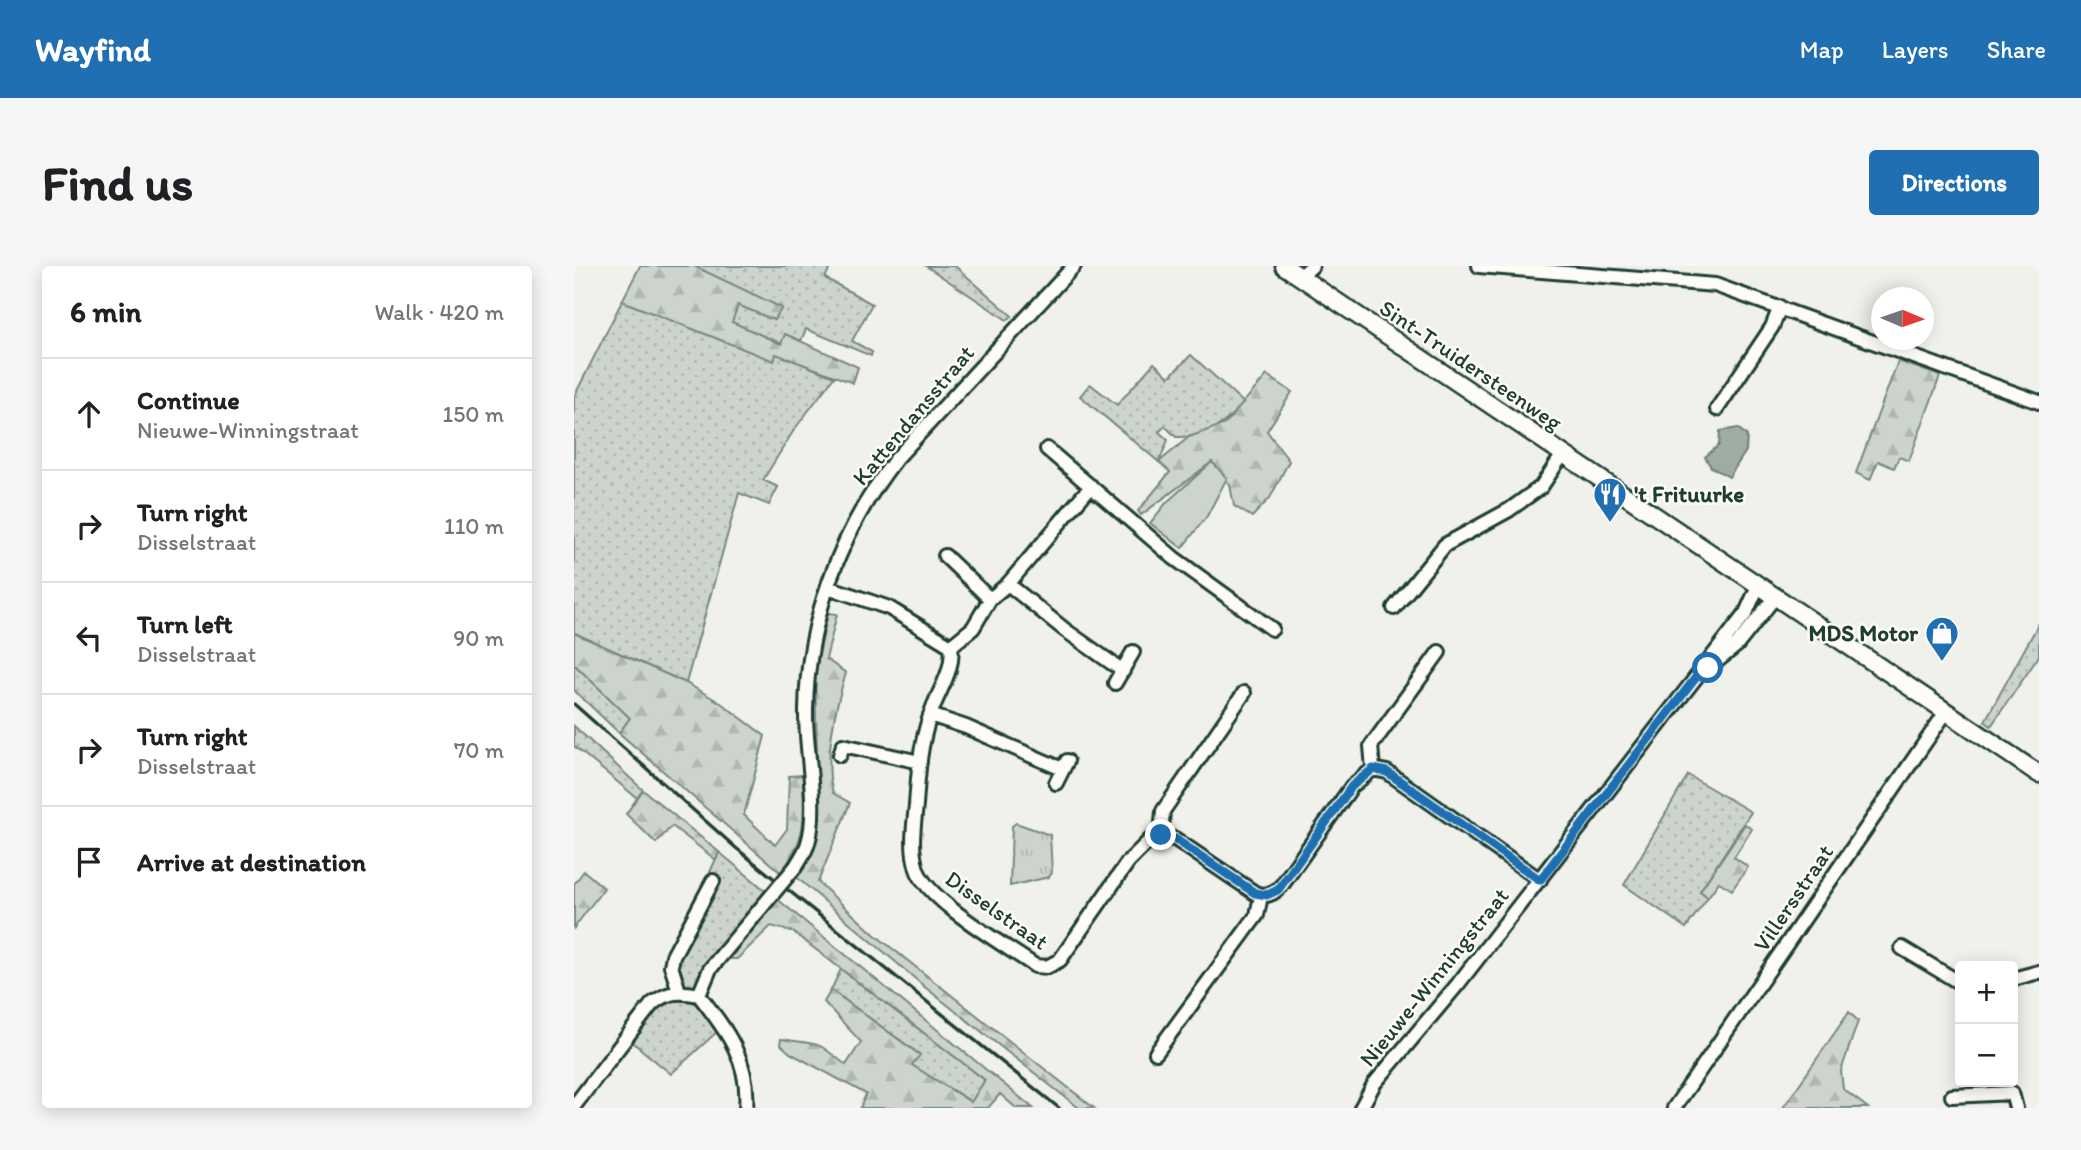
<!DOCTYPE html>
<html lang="en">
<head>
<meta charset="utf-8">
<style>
  body { margin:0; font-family:Itim,sans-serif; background:#f6f6f6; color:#202124 }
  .controls { position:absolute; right:21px; bottom:21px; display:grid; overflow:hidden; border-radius:7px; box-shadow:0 4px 18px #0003 }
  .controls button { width:63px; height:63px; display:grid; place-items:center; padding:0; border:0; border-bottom:2px solid #e0e0e0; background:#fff; color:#202124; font:35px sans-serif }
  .compass { position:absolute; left:1297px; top:21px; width:63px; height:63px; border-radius:50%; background:#fff; box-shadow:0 4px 18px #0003; rotate:92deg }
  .stop { position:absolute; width:21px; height:21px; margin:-16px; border:5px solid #1f6fb2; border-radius:50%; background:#fff }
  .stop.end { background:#1f6fb2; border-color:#fff; box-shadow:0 2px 7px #0008 }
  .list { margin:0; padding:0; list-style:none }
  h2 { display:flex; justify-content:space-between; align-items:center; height:91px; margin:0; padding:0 28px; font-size:30px }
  h2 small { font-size:23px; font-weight:400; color:#757577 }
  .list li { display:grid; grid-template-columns:46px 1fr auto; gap:21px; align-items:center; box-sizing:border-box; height:112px; padding:0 28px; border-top:2px solid #e0e0e0 }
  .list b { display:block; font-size:26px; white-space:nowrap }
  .list p { margin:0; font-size:23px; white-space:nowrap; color:#757577 }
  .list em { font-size:23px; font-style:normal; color:#757577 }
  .icon { flex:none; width:38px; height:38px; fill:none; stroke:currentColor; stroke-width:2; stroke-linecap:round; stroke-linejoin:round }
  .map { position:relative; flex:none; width:1465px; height:842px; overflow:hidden; border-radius:7px }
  header { display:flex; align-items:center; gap:42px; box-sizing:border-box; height:98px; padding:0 35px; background:#1f6fb2; color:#fff }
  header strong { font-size:33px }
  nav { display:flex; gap:38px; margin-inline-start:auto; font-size:24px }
  .intro { display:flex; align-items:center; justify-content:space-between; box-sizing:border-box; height:168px; padding:0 42px }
  h1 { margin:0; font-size:49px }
  .button { padding:18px 32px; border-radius:7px; background:#1f6fb2; color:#fff; font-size:24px; font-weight:700 }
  main { display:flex; gap:42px; padding:0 42px }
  aside { flex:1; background:#fff; border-radius:7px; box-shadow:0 4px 18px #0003 }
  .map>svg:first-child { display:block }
</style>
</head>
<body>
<header>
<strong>Wayfind</strong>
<nav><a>Map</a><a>Layers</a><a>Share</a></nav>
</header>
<div class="intro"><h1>Find us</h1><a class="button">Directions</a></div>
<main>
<aside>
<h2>6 min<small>Walk · 420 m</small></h2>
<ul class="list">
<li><svg class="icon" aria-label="ahead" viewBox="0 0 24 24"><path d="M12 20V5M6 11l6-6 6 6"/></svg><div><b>Continue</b><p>Nieuwe-Winningstraat</p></div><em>150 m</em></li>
<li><svg class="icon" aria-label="right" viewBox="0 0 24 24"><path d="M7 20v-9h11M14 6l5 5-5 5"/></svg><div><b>Turn right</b><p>Disselstraat</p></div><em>110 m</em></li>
<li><svg class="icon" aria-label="left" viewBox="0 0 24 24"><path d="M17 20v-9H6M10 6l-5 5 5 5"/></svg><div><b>Turn left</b><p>Disselstraat</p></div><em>90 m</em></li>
<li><svg class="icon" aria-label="right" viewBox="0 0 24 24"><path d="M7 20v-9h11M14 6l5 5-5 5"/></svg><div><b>Turn right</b><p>Disselstraat</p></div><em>70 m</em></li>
<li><svg class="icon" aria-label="arrive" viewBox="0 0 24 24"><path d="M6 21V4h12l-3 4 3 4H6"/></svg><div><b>Arrive at destination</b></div></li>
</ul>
</aside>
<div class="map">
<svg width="1465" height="842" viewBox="0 0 1465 842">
  <defs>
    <pattern id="grass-dots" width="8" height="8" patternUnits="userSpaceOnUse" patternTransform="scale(1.75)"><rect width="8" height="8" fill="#cdd3cd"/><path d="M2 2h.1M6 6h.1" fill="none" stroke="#b0b6b1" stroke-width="1.8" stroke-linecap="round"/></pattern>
    <pattern id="forest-firs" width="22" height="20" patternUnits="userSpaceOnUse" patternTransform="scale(1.75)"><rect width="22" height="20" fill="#cdd3cd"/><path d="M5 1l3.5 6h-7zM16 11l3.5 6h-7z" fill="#b0b6b1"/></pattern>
    <pattern id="park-tufts" width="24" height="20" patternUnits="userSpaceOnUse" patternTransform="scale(1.75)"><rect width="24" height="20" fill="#cdd3cd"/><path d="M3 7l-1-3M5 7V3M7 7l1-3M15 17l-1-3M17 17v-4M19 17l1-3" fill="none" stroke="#b0b6b1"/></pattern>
  </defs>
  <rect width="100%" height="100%" fill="#f0f1eb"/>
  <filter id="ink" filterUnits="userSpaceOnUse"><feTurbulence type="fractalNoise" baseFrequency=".0143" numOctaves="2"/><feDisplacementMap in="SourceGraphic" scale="14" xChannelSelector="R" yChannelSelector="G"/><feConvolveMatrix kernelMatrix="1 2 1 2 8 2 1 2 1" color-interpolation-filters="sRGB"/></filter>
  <g filter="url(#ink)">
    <path fill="url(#grass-dots)" stroke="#768880" stroke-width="2" d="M120 0H257L251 12 298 38 278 75 298 86 297 90 232 63 227 75 211 68 208 78 157 56 164 39 200 54Z
      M352 0H381L438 50 433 54Z
      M48 35 200 95 202 87 260 111 220 164 189 214 204 221 195 239 165 227 112 417 0 367V131Z
      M617 89 670 137C651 159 632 172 602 171L591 160 585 166 594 174 585 196 506 130 516 118 543 139 580 97 595 111Z
      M1465 357V390L1417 460 1411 455Z
      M0 398 56 452 45 467 0 424Z
      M0 460 69 524 63 532 0 480Z
      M1114 509 1177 546 1126 625 1134 631 1112 662 1050 619Z
      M145 586 192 625 134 696 123 721H108L101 696 145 615 136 606Z
      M267 703 411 814 398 836 337 799 345 788 257 724Z
      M104 732 119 735 145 764 97 808 57 775C71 757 80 737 104 732Z"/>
    <path fill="url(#forest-firs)" stroke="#768880" stroke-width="2" d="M66 0H120L208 42 200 54 164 39 158 56 207 78 211 68 284 101 279 117 202 88 200 95 48 35Z
      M1324 95 1366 110 1335 195 1325 191 1320 202 1304 195 1296 214 1282 207Z
      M693 109 718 126 693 165 715 195 696 232 678 251 660 240 656 219 638 196 567 249 564 245 596 206 585 196 615 171 651 158Z
      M254 347 263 348 252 393 272 407C262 439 249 494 259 527L276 537 244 616 300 668 520 842H505L352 722 220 609 230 599 241 575 244 533 241 407Z
      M0 367 112 417 147 437 191 470 170 549 201 579 213 563 215 510 229 509C230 554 234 569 207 607L45 467 56 452 0 398Z
      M69 524 145 586 142 594 98 560 82 577 52 548Z
      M1171 558 1178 563 1160 591 1174 601 1158 624 1145 616 1134 631 1126 625Z
      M10 605 30 622 0 662V618Z
      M202 632 459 842H442L426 828 414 842H286L292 828 216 787 206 778 207 773C217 775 240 776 248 781 256 786 264 793 272 799L287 776 250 736 257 724 346 789 338 799 397 836 411 814 219 666 197 660 163 693H156Z
      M1275 746 1284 755 1267 805 1269 823 1294 842H1209Z"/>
    <path fill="url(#park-tufts)" stroke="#768880" stroke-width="2" d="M442 557 476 569 478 607 475 611 436 620 438 560Z"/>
    <path fill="#cdd3cd" stroke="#768880" stroke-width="2" d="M638 196 653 212 633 250 608 282 576 257 593 236Z"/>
    <path fill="#9faca4" stroke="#6c8077" stroke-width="2" d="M1164 162 1173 170 1172 185 1155 211 1137 201 1131 191 1145 179 1146 165Z"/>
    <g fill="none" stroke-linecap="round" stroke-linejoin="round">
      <defs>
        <path id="minor" d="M905 0 1141 19 1465 136
          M726 11 738 0
          M1143 143 1198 61 1206 41
          M473 183 600 292 698 363
          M371 290 416 333
          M434 318 491 364 549 405
          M254 321 315 342 377 380C381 405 363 426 356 450 346 478 344 509 342 539 340 560 336 582 343 603 353 635 431 679 461 700L473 701 486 694 554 596 580 570 601 573 681 627C692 632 701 627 708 619L778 520 799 503 813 506 966 614
          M820 342 871 279 935 244 967 221 989 188
          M377 380 399 362 416 333 434 318 517 220
          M1132 404 1163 379 1201 331
          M541 417 559 386
          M356 449 392 461 488 503
          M266 489 269 479 346 496
          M799 503 797 480 865 386
          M482 517 493 495
          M587 569 589 545 670 427
          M222 600C226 593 232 585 234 577 245 542 231 481 232 444 233 355 267 263 322 193L500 0
          M1328 682 1386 717
          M1439 713 1465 706
          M105 725 97 700 99 690 139 615
          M582 787 683 649 687 630
          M1378 830 1438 827 1442 842
          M0 840 78 738C94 725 106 725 125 729
          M172 842C176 795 153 765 125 729L136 703 187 642
          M787 842 800 818 884 718 1172 347 1184 320
          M1100 842 1372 446"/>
        <path id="major" d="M710 0 1465 508"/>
      </defs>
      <use href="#minor" stroke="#1f3d34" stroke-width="18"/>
      <use href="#major" stroke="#1f3d34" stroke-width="21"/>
      <use href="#minor" stroke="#fdfcf7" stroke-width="12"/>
      <use href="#major" stroke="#fdfcf7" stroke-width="16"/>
      <path stroke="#1f3d34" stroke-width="3.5" d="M0 438 162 582 485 842"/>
      <defs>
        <path id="minor-bridge" d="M187 642 222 600"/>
      </defs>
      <use href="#minor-bridge" stroke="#1f3d34" stroke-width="18" stroke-linecap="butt"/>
      <use href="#minor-bridge" stroke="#fdfcf7" stroke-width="12"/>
    </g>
  </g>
  <g fill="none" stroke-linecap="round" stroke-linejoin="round" filter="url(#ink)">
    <path stroke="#1f6fb2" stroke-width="9" d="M587 569 601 573 681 627 693 629 704 624 778 520 799 503 813 506 966 614 1123 410 1134 402"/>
  </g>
  <defs>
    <symbol id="restaurant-pin" viewBox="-11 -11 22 30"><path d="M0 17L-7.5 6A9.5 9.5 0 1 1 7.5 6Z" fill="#1f6fb2" stroke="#fdfcf7"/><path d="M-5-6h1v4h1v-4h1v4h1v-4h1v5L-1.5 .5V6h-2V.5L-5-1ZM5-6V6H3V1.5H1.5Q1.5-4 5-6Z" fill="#fff"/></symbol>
    <symbol id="shop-pin" viewBox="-11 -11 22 30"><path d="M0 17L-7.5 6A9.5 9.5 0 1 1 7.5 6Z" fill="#1f6fb2" stroke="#fdfcf7"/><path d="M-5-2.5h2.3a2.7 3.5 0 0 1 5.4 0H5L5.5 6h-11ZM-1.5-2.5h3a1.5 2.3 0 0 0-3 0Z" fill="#fff"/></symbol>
  </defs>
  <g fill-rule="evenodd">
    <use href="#restaurant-pin" x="1017" y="209" width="38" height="52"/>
    <use href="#shop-pin" x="1349" y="348" width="38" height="52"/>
  </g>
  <g text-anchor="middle" stroke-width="5" stroke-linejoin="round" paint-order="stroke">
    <g font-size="23" fill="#1f3d34" stroke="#fdfcf7">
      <text transform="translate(897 99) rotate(34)" y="8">Sint-Truidersteenweg</text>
      <text transform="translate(339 149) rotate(-50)" y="8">Kattendansstraat</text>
      <text transform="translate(1219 632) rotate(-56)" y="8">Villersstraat</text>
      <text transform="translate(423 644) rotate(35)" y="8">Disselstraat</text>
      <text transform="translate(860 711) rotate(-51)" y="8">Nieuwe-Winningstraat</text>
    </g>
    <g font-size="23" font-weight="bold" fill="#1f3d34" stroke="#fdfcf7" text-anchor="start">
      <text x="1060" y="236">'t Frituurke</text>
      <text x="1344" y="375" text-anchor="end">MDS Motor</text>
    </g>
  </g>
</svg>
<div class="controls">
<button>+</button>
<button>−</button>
</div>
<svg class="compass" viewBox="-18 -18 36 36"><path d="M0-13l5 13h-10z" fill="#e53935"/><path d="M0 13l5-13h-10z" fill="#757577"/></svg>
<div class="stop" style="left:1134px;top:402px"></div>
<div class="stop end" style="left:587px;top:569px"></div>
</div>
</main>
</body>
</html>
